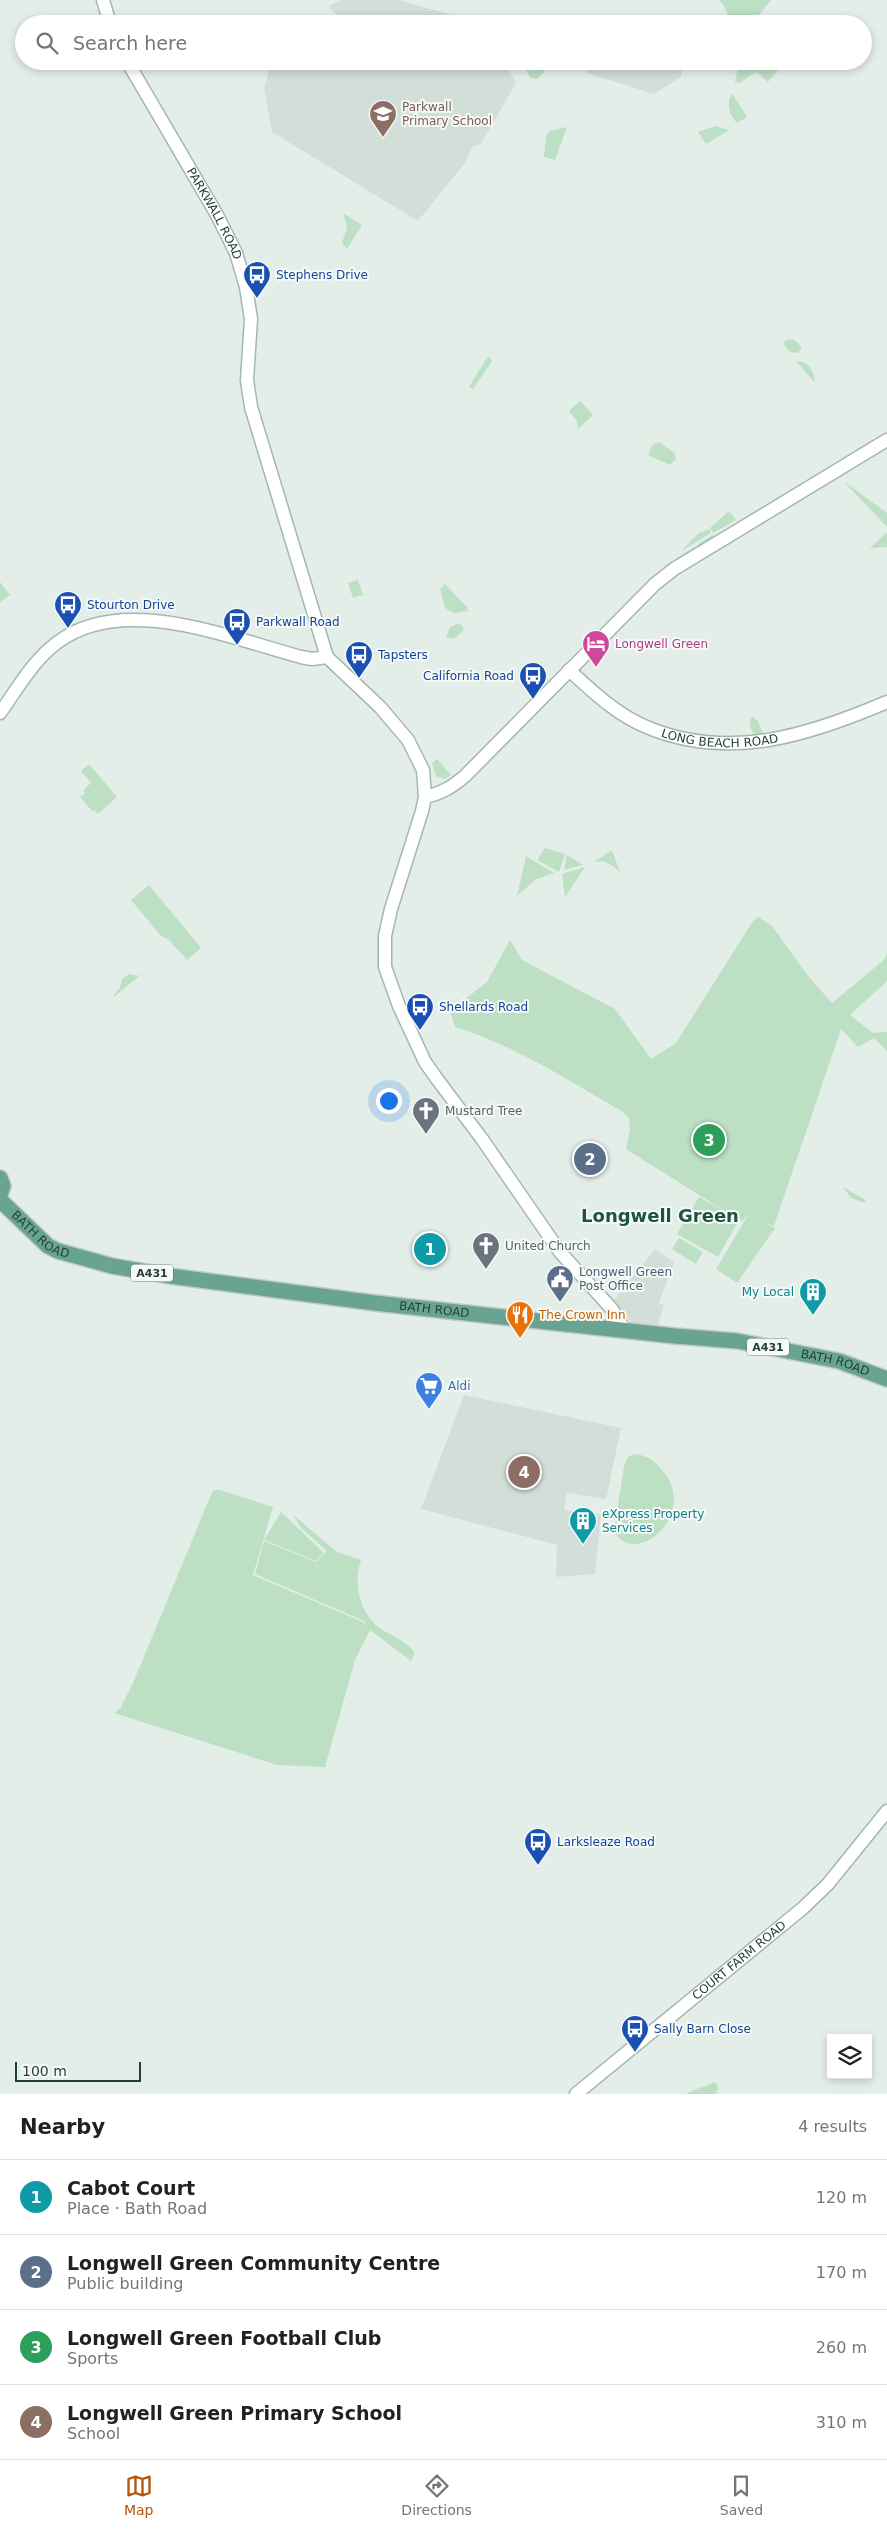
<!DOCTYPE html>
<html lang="en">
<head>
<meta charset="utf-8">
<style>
  body { margin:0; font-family:"DejaVu Sans",sans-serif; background:#f2f2f2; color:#202124 }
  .controls { position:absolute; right:15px; bottom:15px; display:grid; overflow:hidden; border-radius:0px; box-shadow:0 2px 8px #0003 }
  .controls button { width:45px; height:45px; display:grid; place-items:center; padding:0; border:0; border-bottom:1px solid #e0e0e0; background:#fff; color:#202124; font:25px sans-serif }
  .scale { position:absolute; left:15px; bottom:12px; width:126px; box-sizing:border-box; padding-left:5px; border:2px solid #234037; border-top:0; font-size:14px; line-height:18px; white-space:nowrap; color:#234037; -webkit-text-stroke:4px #f5faf7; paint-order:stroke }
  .you { position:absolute; left:388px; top:1100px; width:18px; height:18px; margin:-12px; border:4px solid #fff; border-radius:50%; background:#1a73e8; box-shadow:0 0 0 8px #1a73e833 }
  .badge { display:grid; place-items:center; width:32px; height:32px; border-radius:50%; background:#b45309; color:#fff; font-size:16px; font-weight:700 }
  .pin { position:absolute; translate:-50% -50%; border:2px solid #fff; box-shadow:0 1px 5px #0006 }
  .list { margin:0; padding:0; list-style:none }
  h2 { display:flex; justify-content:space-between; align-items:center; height:65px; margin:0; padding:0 20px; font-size:21px }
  h2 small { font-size:16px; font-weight:400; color:#757577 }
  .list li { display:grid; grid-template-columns:32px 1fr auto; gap:15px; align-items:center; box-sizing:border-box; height:75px; padding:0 20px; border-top:1px solid #e0e0e0 }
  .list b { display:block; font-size:19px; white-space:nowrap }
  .list p { margin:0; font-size:16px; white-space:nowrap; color:#757577 }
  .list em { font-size:16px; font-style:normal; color:#757577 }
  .icon { flex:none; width:28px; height:28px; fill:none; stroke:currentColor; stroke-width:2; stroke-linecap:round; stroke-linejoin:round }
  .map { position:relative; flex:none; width:887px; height:2094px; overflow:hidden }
  .search { position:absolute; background:#fff; box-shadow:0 2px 8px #0003; left:15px; right:15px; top:15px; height:55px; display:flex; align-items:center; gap:12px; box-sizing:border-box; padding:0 18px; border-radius:28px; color:#757577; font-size:19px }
  .sheet { height:365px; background:#fff }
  nav { display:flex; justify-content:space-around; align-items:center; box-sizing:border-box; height:70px; border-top:1px solid #e0e0e0; background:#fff; font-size:14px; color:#757577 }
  nav a { display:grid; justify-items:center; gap:2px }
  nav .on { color:#b45309 }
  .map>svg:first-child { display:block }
</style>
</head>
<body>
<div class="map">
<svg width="887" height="2094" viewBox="0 0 887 2094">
  <rect width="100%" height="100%" fill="#e4eee9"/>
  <path fill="#d2ded8" d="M341 0H399L448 14 469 24H345L328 6Z
    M272 61H332L335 64 338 61H504L516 83 481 144 473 146 464 164 418 221 272 132 264 88Z
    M596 61 610 62 683 61 681 77 654 94 586 73Z
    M655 1249 674 1262 659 1303 664 1305 658 1325 631 1322 613 1301Z
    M464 1395 621 1428 606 1499 567 1493 564 1510 601 1514 595 1574 556 1577 557 1545 421 1509Z"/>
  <path fill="#bddfc4" d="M719 0H771L752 24H731L724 6Z
    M739 61H768L778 70 768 82 756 72 739 83 735 82Z
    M541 68 545 71 537 79 530 78 526 69 533 71Z
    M732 93 747 117 737 123C729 115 726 104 732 93Z
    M715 126 729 130 706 144 698 132Z
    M567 127 555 160 544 157 546 136 549 131Z
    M343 213 362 225 347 249 342 243 347 227Z
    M793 339 802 347 798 353 790 352 783 343 787 340Z
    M488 356 492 361 473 389 469 387Z
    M796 361C808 360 815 372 815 383Z
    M580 401 593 415 578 429 577 421 569 411Z
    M659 442 675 453 676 459 670 465 648 455 653 444Z
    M846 483 887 513V527L845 483Z
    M729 511 736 520 713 533 710 528Z
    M709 529 711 533 681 551 699 533Z
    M887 532V547L870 548Z
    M712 535 714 538 699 546 698 544 675 562 674 560Z
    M358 580 363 595 353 598 348 583Z
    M0 582 10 595 0 602Z
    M445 584 467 607 468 611 454 613 445 608 440 589Z
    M460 623 464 630 454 639 446 637 450 627Z
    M752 717 758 721 764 735 758 736C751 733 747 723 752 717Z
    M437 759 450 774V776L444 779 436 776 432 763Z
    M89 764 117 797 98 814 94 810 92 811 80 797 85 793 83 790 91 783 81 771Z
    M545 848 565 854 559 872 537 860Z
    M612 850 620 872C612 865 606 859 594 862Z
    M567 855 583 865 564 870Z
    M526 856 554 873 535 880 517 896Z
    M585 867 565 897 562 874Z
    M149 885 201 948 187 960 169 940 161 936 131 900Z
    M758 917 772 926 808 976 832 1003 885 959 887 953V981L850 1015 873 1033 887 1032V1051L874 1038 858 1047 841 1029 774 1226 763 1222 775 1228 737 1283 716 1269 748 1215 742 1221 739 1220 718 1257 677 1234 699 1197 726 1212 626 1149 630 1129 629 1118 623 1112C569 1081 514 1045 455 1027L450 1011 487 982 510 940 522 960 615 1009 651 1059 676 1043 753 921Z
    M145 971 114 997 113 996 120 988 122 979 129 974 138 976Z
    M843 1187 866 1200 865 1203 851 1198Z
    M679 1238 703 1252 696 1264 672 1249Z
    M634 1454C647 1455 655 1461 663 1471 699 1514 635 1570 614 1531L624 1466 628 1457Z
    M213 1490H220L273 1507 253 1575 363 1622 368 1628 364 1621 255 1574 264 1541 316 1562 327 1551 302 1529 292 1514 337 1552 361 1560C353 1583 359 1613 380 1628 391 1636 407 1641 415 1653L411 1661 370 1630 355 1660 325 1767 277 1765 114 1713 120 1709 133 1683Z
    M281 1512 324 1553 316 1561 264 1540Z
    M715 2082 718 2087 716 2094H685Z"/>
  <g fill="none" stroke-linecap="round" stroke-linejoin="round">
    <defs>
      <g id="minor">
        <path d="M103 0 110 24"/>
        <path id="s1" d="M127 61 217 215 236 253 246 287 251 319 247 380 251 407 327 657 380 707 408 740 423 770 425 797 422 811 391 909 385 936V967L399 1006 425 1062 437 1079 482 1139 560 1252 611 1308 624 1329"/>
        <path id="s2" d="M569 670C593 692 618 716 649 728 730 761 810 735 887 702"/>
        <path d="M0 713C18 688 33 660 58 642 123 593 230 638 301 657L312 659 327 657"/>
        <path d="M425 797C442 793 452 787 465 776L655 584 674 569 887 440"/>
        <path id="s3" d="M576 2094 803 1908 828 1884 887 1811"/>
      </g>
      <g id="major">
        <path d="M0 1178 3 1186 0 1195"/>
        <path id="s4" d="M0 1200 48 1246 58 1251 112 1266 170 1276 375 1303 675 1336 737 1341 839 1361 887 1379"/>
      </g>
    </defs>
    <use href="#minor" stroke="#a6b6b0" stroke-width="15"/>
    <use href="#major" stroke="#c1cac7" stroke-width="18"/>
    <use href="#minor" stroke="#fff" stroke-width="12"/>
    <use href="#major" stroke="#68a491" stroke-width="15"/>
  </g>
  <defs>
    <symbol id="school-pin" viewBox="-11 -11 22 30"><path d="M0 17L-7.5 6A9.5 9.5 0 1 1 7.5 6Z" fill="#8d6e63" stroke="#f5faf7"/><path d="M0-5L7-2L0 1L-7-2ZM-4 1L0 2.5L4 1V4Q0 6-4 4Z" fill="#fff"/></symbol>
    <symbol id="bus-pin" viewBox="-11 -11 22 30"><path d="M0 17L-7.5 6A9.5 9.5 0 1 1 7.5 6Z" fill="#1a4fb4" stroke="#f5faf7"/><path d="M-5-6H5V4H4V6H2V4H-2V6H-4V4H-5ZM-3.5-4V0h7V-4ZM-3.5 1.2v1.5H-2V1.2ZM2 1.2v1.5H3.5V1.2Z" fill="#fff"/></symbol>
    <symbol id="hotel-pin" viewBox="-11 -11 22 30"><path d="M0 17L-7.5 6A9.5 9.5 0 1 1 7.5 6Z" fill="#d1479c" stroke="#f5faf7"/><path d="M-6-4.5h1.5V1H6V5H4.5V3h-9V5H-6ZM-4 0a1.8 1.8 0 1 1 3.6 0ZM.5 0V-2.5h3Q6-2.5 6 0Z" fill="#fff"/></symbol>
    <symbol id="church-pin" viewBox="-11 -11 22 30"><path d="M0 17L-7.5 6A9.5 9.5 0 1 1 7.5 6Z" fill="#6b7280" stroke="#f5faf7"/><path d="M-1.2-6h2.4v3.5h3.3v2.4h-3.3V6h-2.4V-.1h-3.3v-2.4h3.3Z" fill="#fff"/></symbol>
    <symbol id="civic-pin" viewBox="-11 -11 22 30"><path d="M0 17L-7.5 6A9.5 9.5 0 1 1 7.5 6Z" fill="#5c6f8a" stroke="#f5faf7"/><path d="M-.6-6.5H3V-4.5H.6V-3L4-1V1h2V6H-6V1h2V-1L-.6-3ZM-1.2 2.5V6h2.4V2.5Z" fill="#fff"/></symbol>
    <symbol id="building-pin" viewBox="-11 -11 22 30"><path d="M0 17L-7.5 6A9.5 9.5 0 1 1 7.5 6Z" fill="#0f9aa8" stroke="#f5faf7"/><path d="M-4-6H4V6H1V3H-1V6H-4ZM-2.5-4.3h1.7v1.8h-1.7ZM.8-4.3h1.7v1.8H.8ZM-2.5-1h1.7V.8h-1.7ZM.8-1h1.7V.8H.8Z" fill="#fff"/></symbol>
    <symbol id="restaurant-pin" viewBox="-11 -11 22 30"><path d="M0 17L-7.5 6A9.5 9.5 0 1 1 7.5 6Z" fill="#e8710a" stroke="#f5faf7"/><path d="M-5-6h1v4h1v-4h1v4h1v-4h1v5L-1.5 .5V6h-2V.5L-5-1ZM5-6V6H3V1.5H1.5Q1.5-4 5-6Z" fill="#fff"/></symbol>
    <symbol id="supermarket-pin" viewBox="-11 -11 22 30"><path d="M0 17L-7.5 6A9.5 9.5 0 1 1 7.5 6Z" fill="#3f7fe0" stroke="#f5faf7"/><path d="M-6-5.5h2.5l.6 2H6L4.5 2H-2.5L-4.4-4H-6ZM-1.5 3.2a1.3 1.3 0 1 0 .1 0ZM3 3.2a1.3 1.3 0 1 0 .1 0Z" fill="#fff"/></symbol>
  </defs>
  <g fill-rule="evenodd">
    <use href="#school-pin" x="367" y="98" width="32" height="43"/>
    <use href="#bus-pin" x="241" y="259" width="32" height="43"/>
    <use href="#bus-pin" x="52" y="589" width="32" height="43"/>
    <use href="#bus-pin" x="221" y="606" width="32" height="43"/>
    <use href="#hotel-pin" x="580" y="628" width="32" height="43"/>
    <use href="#bus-pin" x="343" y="639" width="32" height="43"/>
    <use href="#bus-pin" x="517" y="660" width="32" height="43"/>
    <use href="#bus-pin" x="404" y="991" width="32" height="43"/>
    <use href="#church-pin" x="410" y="1095" width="32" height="43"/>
    <use href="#church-pin" x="470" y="1230" width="32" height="43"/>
    <use href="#civic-pin" x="544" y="1263" width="32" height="43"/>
    <use href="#building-pin" x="797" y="1276" width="32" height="43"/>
    <use href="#restaurant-pin" x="504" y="1299" width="32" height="43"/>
    <use href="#supermarket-pin" x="413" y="1370" width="32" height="43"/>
    <use href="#building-pin" x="567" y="1505" width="32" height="43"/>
    <use href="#bus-pin" x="522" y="1826" width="32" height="43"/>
    <use href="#bus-pin" x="619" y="2013" width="32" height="43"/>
  </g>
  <g text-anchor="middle" stroke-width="4" stroke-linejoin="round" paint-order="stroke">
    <g fill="#f5faf7" stroke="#627871" stroke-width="1">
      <rect x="131" y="1264.5" width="42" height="17" rx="4"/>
      <rect x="747" y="1338.5" width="42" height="17" rx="4"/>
    </g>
    <g font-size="11" font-weight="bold" fill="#234037">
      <text x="152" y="1277">A431</text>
      <text x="768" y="1351">A431</text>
    </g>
    <g font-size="12" fill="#785e54" stroke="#f5faf7" text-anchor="start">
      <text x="402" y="111">Parkwall<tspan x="402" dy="14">Primary School</tspan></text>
    </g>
    <g font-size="12" fill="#234037" stroke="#f5faf7">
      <text dy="4" stroke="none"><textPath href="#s1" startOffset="176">PARKWALL ROAD</textPath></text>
      <text dy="4" stroke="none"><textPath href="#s2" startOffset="172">LONG BEACH ROAD</textPath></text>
      <text dy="4" stroke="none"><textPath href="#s4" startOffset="54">BATH ROAD</textPath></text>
      <text dy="4" stroke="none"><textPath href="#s4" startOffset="459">BATH ROAD</textPath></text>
      <text dy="4" stroke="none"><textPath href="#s4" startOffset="864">BATH ROAD</textPath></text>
      <text dy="4" stroke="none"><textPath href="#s3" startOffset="211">COURT FARM ROAD</textPath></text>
    </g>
    <g font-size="12" fill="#164399" stroke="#f5faf7" text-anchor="start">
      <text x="276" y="279">Stephens Drive</text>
      <text x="87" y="609">Stourton Drive</text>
      <text x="256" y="626">Parkwall Road</text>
      <text x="378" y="659">Tapsters</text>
      <text x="514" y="680" text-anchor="end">California Road</text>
      <text x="439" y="1011">Shellards Road</text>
      <text x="557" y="1846">Larksleaze Road</text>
      <text x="654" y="2033">Sally Barn Close</text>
    </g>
    <g font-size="12" fill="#b23c85" stroke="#f5faf7" text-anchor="start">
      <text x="615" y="648">Longwell Green</text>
    </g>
    <g font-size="12" fill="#5b616d" stroke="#f5faf7" text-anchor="start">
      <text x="445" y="1115">Mustard Tree</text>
      <text x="505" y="1250">United Church</text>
    </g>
    <g font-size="12" fill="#4e5e75" stroke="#f5faf7" text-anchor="start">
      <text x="579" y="1276">Longwell Green<tspan x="579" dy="14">Post Office</tspan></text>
    </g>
    <g font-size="12" fill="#0d838f" stroke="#f5faf7" text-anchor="end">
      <text x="794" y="1296">My Local</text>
      <text x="602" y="1518" text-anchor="start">eXpress Property<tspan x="602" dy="14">Services</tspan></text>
    </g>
    <g font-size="12" fill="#c56008" stroke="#f5faf7" text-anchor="start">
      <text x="539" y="1319">The Crown Inn</text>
    </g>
    <g font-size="12" fill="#366cbe" stroke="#f5faf7" text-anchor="start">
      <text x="448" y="1390">Aldi</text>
    </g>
    <g font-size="18" font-weight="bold" fill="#1e5343" stroke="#f5faf7">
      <text x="660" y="1222">Longwell Green</text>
    </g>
  </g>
</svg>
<div class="controls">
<button><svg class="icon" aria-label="layers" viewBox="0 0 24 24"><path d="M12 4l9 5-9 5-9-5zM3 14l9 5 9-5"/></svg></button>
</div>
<div class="scale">100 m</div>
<div class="you"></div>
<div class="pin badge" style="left:430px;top:1249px;background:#0f9aa8">1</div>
<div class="pin badge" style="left:590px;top:1159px;background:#5c6f8a">2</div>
<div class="pin badge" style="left:709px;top:1140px;background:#2e9e5b">3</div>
<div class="pin badge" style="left:524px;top:1472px;background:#8d6e63">4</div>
<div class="search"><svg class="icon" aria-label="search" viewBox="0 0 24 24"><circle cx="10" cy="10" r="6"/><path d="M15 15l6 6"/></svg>Search here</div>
</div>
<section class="sheet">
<h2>Nearby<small>4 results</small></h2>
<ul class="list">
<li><span class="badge" style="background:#0f9aa8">1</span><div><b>Cabot Court</b><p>Place · Bath Road</p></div><em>120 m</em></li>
<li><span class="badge" style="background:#5c6f8a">2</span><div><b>Longwell Green Community Centre</b><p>Public building</p></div><em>170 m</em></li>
<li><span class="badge" style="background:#2e9e5b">3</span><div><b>Longwell Green Football Club</b><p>Sports</p></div><em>260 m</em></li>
<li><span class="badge" style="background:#8d6e63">4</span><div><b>Longwell Green Primary School</b><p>School</p></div><em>310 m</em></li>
</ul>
</section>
<nav>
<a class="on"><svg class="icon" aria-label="map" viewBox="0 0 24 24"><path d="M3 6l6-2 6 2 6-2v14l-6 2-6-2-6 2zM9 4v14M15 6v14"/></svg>Map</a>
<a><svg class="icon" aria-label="directions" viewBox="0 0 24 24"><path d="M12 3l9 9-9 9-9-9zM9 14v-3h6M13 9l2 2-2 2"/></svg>Directions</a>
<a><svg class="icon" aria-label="saved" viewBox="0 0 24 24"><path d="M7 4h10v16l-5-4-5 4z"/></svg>Saved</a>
</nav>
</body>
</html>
